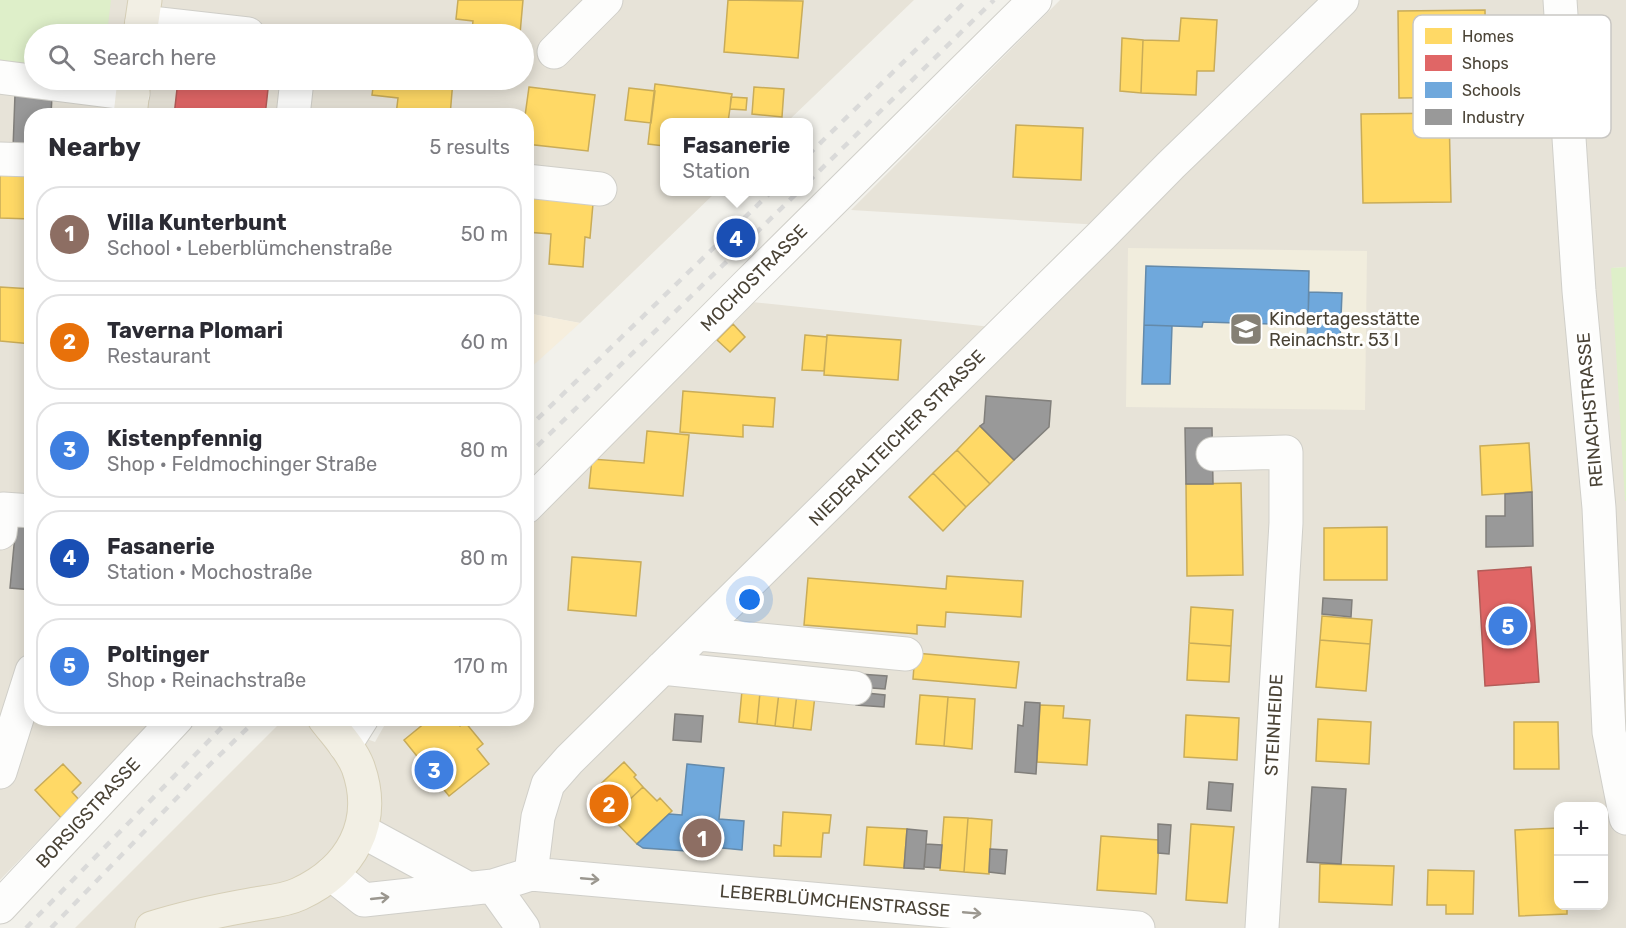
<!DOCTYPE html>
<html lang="en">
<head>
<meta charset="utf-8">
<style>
  body { margin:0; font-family:Rubik,sans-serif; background:#f7f7f7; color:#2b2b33 }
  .controls { position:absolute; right:18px; bottom:18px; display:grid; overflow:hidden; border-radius:12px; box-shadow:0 3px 15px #0003 }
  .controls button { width:54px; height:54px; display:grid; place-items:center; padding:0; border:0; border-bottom:2px solid #e1e1e2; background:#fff; color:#2b2b33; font:30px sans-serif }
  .you { position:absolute; left:750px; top:600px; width:21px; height:21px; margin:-15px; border:4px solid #fff; border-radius:50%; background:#1a73e8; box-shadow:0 0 0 9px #1a73e833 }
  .badge { display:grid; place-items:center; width:39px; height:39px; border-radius:50%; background:#858075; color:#fff; font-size:20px; font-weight:700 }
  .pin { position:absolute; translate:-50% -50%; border:3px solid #fff; box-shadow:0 2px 6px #0006 }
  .popup { position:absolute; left:660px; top:118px; width:153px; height:78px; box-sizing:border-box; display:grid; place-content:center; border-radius:12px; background:#fff; filter:drop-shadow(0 2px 4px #0005); font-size:20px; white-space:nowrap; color:#7c7c81 }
  .popup b { font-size:22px; color:#2b2b33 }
  .popup::after { content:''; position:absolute; left:50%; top:100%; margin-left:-12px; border:12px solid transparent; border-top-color:#fff }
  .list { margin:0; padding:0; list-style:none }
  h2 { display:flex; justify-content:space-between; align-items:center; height:78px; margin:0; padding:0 24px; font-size:26px }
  h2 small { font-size:20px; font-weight:400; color:#7c7c81 }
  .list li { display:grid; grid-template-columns:39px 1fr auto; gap:18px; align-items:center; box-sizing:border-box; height:96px; margin:0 12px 12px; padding:0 12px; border:2px solid #e1e1e2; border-radius:24px }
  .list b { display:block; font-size:22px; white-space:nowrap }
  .list p { margin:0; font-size:20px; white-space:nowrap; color:#7c7c81 }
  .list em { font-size:20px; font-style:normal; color:#7c7c81 }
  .icon { flex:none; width:33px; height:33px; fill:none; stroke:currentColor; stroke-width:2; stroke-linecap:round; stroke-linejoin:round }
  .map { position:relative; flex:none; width:1626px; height:928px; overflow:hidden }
  .search { position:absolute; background:#fff; box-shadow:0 3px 15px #0003; left:24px; top:24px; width:510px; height:66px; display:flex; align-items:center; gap:15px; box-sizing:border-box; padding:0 21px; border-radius:33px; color:#7c7c81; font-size:22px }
  .panel { position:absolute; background:#fff; box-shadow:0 3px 15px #0003; left:24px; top:108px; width:510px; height:618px; border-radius:24px }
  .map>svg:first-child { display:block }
</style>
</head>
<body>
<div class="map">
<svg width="1626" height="928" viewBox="0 0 1626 928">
  <rect width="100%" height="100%" fill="#f2f1eb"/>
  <path fill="#e7e3d8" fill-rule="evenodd" d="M0 0H914L787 122H664V192H716L580 323 527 313 526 116H32V718L156 719 0 880ZM34 34H524V80H34Z
    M1060 0H1626V267L1612 268 1626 501V928H75L284 719H313L375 742 388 719 526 718 527 521 742 301 992 327 1101 225 851 210ZM1558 806H1604V906H1558Z"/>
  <path fill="#f6eedd" d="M527 313 580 323 527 371H526Z"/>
  <path fill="#f1eddd" d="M1128 248 1367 251 1365 410 1126 407Z"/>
  <path fill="#deefc9" d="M0 0H111L107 34H34V74L0 70Z
    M1626 267V501H1625L1611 268Z"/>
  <path fill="#ffd966" stroke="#c9ac58" stroke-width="1.5" d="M458 0H523L520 34 472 30 473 21 456 19Z
    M728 0 803 1 798 58 724 52Z
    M1485 10 1486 97 1399 98 1398 11Z
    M1181 18 1217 20 1214 71H1197L1196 95 1141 93 1143 40 1179 41Z
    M1122 38 1143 40 1141 93 1120 91Z
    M374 80H453L450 116 396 115 398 98 372 95Z
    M655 84 732 94 728 122H664V146L648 144Z
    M529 87 595 95 588 151 526 144 525 116Z
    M754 87 784 89 782 117 752 114Z
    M629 88 655 91 651 123 625 120Z
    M731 97 747 98 746 110 730 109Z
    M1449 113 1451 202 1363 203 1361 114Z
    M1016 125 1083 128 1081 180 1013 177Z
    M0 165 32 166V219L0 218Z
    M529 185 594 192 590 238 585 237 583 267 549 264 551 234 526 232Z
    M0 287 32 289V344L0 341Z
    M733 324 745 337 730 352 717 340Z
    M805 335 827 337 824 371 802 370Z
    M827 335 901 340 898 380 824 375Z
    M683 391 775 398 773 427 743 425V437L680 432Z
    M980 426 1014 460 990 484 957 450Z
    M647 431 689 435 683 496 589 488 592 459 644 463Z
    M1529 443 1532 492 1482 495 1480 446Z
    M957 450 990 484 966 507 933 473Z
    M933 473 966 507 943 531 909 497Z
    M1241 483 1243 575 1187 576 1186 484Z
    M1387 527V580H1324V528Z
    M572 557 641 562 636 616 568 610Z
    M947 576 1023 581 1021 617 946 612 945 627 917 625V634L804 625 808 578 946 589Z
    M1191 607 1233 610 1231 646 1189 643Z
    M1322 616 1372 620 1370 644 1320 640Z
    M1320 640 1370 644 1366 691 1316 687Z
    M1189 643 1231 646 1229 682 1187 680Z
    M526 652 533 653 527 708H526Z
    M915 653 1019 662 1016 688 913 679Z
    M743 680 761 682 757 724 739 722Z
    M761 682 780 684 775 726 757 724Z
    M780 684 798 685 793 728 775 726Z
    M798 685 816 687 811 730 793 728Z
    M920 695 948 697 944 746 916 744Z
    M948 697 975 699 972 749 944 746Z
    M1040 705 1064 706 1063 718 1090 720 1087 765 1037 762Z
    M1186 715 1239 718 1237 760 1184 757Z
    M431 718H453L460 726 465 722 483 744 477 749 489 764 449 796 404 740Z
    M1318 719 1371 722 1369 764 1316 761Z
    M1514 722H1558L1559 769H1514Z
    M624 762 636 775 634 777 643 787 611 817 590 794Z
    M63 764 81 783 72 792 81 802 62 819 35 790Z
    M643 787 657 801 660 798 672 811 637 844 611 817Z
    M783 812 831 815 829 833H823L821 857 774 856V845L781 846Z
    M944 817 968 818 964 872 940 870Z
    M968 818 992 820 989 874 964 872Z
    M1191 824 1234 827 1227 903 1186 900Z
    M867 827 907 829 904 868 864 865Z
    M1558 828V906H1567V914L1519 916 1515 830Z
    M1101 836 1159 840 1156 894 1097 890Z
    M1320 864 1394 866 1392 905 1319 902Z
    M1428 870 1474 871 1473 914H1446V905H1427Z"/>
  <path fill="#e06666" stroke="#b35c58" stroke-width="1.5" d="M178 80H231L230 84 268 89 265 116H174Z
    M1531 567 1539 682 1485 686 1478 571Z"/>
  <path fill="#6fa8dc" stroke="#648aaa" stroke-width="1.5" d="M1146 266 1309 271 1308 325 1203 322 1202 327 1144 325Z
    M1309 292 1342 293 1340 342 1307 341Z
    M1144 325 1172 326 1170 384H1142Z
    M687 764 724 768 719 819 744 821 742 850 702 846 701 852 643 848 637 844 669 814 682 815Z"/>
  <path fill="#999" stroke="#817f7b" stroke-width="1.5" d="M15 94 52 95 51 116H32V150L13 149Z
    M986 396 1051 401 1049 427 1014 460 980 426 984 423Z
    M1185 428H1212L1213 484H1186Z
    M1532 492 1533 546 1486 547V516H1505V494Z
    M16 524 32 526V590L10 588Z
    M1323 598 1352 600 1351 617 1322 614Z
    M859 674 887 676 885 689 858 687Z
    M857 692 885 695 884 707 856 705Z
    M1025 702 1040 703 1036 774 1015 772 1018 725 1023 726Z
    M675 714 703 716 701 742 673 740Z
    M1209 782 1233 784 1231 811 1207 809Z
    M1312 787 1346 789 1341 864 1307 862Z
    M1158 824 1171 825 1169 854 1158 853Z
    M907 829 927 831 924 869 904 868Z
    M926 844 942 845 940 868 924 867Z
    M990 849 1007 850 1005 874 989 872Z"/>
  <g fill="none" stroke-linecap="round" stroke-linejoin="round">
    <defs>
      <path id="minor" d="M1560 0 1579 291 1599 508 1609 732 1626 818
        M142 22 248 34
        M554 52 606 0
        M0 77 133 94
        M293 116 297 80
        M0 159 32 160
        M526 181 600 189
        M1213 454 1286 452V523L1262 928
        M526 507 746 286 1035 0
        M0 533 3 509 32 511
        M699 634 906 654
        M662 668 855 688
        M345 745 362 718
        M0 772 32 671
        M362 831 469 889
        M331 874 364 900 493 886 523 928
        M531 874 1138 928
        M493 886 531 874 538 817 548 784 569 760 1101 236 1171 165 1342 0
        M0 907 177 718"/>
      <path id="major" d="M140 34 145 0
        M130 116 134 80
        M152 928C184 918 216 911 250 905 266 902 284 901 299 894 351 870 378 823 358 767 351 749 336 734 324 718"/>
    </defs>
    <use href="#minor" stroke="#d0cfc9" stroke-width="35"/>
    <use href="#major" stroke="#d6cfb7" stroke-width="35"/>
    <use href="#minor" stroke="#fdfdfc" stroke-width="33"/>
    <use href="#major" stroke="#f2efe4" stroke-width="33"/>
    <path stroke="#dadad9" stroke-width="4.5" stroke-dasharray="8 8" stroke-linecap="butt" d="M808 155 967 0
      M808 182 994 0
      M526 430 771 192
      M526 457 798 192
      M26 928 231 718
      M51 928 198 776 258 718"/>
  </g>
  <defs><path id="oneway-shaft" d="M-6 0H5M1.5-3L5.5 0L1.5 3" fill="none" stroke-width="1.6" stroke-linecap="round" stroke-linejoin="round" transform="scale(1.5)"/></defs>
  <g stroke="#9b978f">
    <use href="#oneway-shaft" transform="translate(590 879) rotate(5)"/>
    <use href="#oneway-shaft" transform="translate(380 898) rotate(-6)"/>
    <use href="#oneway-shaft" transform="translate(972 913) rotate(5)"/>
  </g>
  <defs>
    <symbol id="school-square" viewBox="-11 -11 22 22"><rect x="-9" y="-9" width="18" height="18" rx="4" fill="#858075" stroke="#fff"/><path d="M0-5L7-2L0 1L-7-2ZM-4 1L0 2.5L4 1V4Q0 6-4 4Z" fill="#fff"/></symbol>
  </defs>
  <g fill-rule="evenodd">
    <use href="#school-square" x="1227" y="310" width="38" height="38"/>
  </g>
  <g text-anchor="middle" stroke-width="6" stroke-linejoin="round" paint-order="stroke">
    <g font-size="18" fill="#4a4336" stroke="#fff">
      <text transform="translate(754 278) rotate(-45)" y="6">MOCHOSTRASSE</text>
      <text transform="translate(1590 410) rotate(-95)" y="6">REINACHSTRASSE</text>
      <text transform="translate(897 438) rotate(-45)" y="6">NIEDERALTEICHER STRASSE</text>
      <text transform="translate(1274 725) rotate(-87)" y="6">STEINHEIDE</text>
      <text transform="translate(88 813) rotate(-47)" y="6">BORSIGSTRASSE</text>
      <text transform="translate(835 901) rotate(5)" y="6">LEBERBLÜMCHENSTRASSE</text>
    </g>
    <g font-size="18" fill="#4a4336" stroke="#fff" text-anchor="start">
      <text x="1269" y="325">Kindertagesstätte<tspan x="1269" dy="21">Reinachstr. 53 I</tspan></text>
    </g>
  </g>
  <rect x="1413" y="15" width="198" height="123" rx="9" fill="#fff" stroke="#c9c7c3" stroke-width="1.5"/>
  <rect x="1425" y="28" width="27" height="16" fill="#ffd966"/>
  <rect x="1425" y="55" width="27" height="16" fill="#e06666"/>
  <rect x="1425" y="82" width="27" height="16" fill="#6fa8dc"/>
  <rect x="1425" y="109" width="27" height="16" fill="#999"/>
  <g font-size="16" fill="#4a4336">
    <text x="1462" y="42">Homes</text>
    <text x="1462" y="69">Shops</text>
    <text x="1462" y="96">Schools</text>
    <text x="1462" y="123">Industry</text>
  </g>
</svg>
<div class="controls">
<button>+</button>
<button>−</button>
</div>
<div class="you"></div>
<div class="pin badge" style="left:702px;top:838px;background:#8d6e63">1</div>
<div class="pin badge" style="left:609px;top:804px;background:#e8710a">2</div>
<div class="pin badge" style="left:434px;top:770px;background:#3f7fe0">3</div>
<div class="pin badge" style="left:736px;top:238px;background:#1a4fb4">4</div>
<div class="popup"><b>Fasanerie</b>Station</div>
<div class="pin badge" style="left:1508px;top:626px;background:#3f7fe0">5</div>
<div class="search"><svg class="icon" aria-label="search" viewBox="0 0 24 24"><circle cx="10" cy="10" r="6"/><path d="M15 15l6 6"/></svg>Search here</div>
<section class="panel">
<h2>Nearby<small>5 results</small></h2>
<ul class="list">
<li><span class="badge" style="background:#8d6e63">1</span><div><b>Villa Kunterbunt</b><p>School · Leberblümchenstraße</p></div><em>50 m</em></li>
<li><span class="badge" style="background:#e8710a">2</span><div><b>Taverna Plomari</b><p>Restaurant</p></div><em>60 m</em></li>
<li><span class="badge" style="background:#3f7fe0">3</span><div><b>Kistenpfennig</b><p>Shop · Feldmochinger Straße</p></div><em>80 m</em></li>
<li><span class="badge" style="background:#1a4fb4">4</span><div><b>Fasanerie</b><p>Station · Mochostraße</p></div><em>80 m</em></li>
<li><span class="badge" style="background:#3f7fe0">5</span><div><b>Poltinger</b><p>Shop · Reinachstraße</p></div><em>170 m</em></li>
</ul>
</section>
</div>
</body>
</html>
